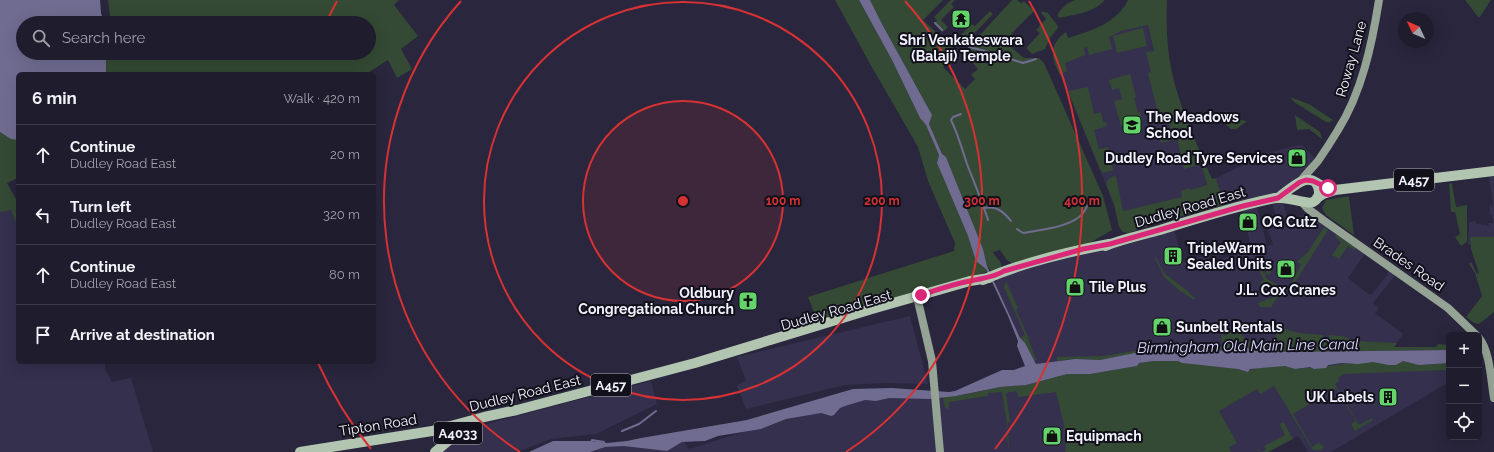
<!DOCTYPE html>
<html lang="en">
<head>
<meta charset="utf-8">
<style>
  body { margin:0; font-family:Raleway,sans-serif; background:#272536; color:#f1f3f6 }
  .controls { position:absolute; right:12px; bottom:12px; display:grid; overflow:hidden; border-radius:6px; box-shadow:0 4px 16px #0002 }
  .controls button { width:36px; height:36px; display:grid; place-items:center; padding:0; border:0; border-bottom:1px solid #3c3a4a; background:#1f1c2e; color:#f1f3f6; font:20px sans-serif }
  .compass { position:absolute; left:1398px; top:12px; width:36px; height:36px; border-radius:50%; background:#1f1c2e; box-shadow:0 4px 16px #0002; rotate:314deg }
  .stop { position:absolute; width:12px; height:12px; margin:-9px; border:3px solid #db2777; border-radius:50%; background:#fff }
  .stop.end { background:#db2777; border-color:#fff; box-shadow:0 1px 4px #0008 }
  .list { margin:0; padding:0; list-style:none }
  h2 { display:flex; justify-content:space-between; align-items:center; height:52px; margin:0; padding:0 16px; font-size:17px }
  h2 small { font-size:13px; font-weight:400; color:#a1a1aa }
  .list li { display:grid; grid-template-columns:26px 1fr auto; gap:12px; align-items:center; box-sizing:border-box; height:60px; padding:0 16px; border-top:1px solid #3c3a4a }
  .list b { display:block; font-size:15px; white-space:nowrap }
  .list p { margin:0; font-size:13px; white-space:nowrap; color:#a1a1aa }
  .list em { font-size:13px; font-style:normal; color:#a1a1aa }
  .icon { flex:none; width:22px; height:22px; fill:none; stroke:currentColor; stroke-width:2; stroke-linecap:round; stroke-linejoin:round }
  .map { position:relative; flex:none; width:1494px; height:452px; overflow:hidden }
  .search { position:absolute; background:#1f1c2e; box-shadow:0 4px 16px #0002; left:16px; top:16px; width:360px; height:44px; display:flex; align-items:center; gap:10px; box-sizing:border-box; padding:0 14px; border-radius:22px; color:#a1a1aa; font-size:15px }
  .panel { position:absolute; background:#1f1c2e; box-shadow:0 4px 16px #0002; left:16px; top:72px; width:360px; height:292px; border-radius:6px }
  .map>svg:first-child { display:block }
</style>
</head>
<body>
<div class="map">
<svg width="1494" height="452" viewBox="0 0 1494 452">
  <rect width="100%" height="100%" fill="#29263d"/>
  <path fill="#34304d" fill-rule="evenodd" d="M1147 21 1154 51 1201 164 1207 186 1158 222 1128 233 1119 227 1117 214 1106 185 1064 83 1055 64 1117 26Z
    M1298 145H1301L1304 147 1318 161 1281 197 1288 218 1294 216V219L1297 218 1305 214 1313 208 1367 251 1348 278 1368 294H1372L1388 274V271L1391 267 1398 272 1373 303 1379 308 1375 313 1403 334 1394 347V358L1449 357V382L1331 452H1308L1298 436 1268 452H553L682 439 689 449 860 395 929 396 930 400 943 398V395L1033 376 1021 343 994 284 997 282 994 276 1173 226 1183 262 1208 255 1210 262 1252 250 1241 207 1224 205 1216 178 1270 152ZM1271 199 1278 224 1268 229 1273 244 1267 246 1256 203Z
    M1488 171H1494V246L1468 245 1469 222 1476 221V224L1481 223V225H1486V226H1489L1488 223H1493L1492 215H1490V206L1493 205Z
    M0 185 18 216V362H105V369L112 382 131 378 153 452H0Z
    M910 316 928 384 887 383 845 385 746 409 737 385 746 381 737 357Z
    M651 381 657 404 596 434 551 439 517 452H442L450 444 475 429 490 423Z"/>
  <path fill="#344a34" d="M108 0H399L394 5 418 36 401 49 412 69 397 78 388 60 366 74H106V53H369V23H111Z
    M835 0H859L892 60 920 118 926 125 939 155 937 163 968 236 976 260 986 269 987 272 817 320 808 297 954 251 955 243 928 181 918 147 869 62Z
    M870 0H943L923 20 957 52 943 67 965 89 975 79 971 75 978 69 964 53 957 60 1012 0H1017L1021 3 1024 1 1034 11 1011 34 1022 43 1019 45 1015 43 1011 47 1024 58H1039L1044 63 1103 196 1112 230 1088 244 1013 264 1007 260 1000 250 993 252C996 259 1004 262 1001 270L991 271 987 266 983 249 946 157 942 154 929 124 932 115 882 24Z
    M951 0H955L951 4 954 7 941 20 948 27 943 32 934 23 937 20 934 17Z
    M1075 0H1105C1093 13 1076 14 1060 18L1057 16C1061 8 1067 3 1075 0Z
    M1128 0H1167C1166 20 1167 48 1171 67 1178 105 1197 144 1212 179L1216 178 1224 205 1158 222 1128 233 1123 232 1119 227 1114 204 1106 184C1108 179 1111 176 1116 176L1123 211 1182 197 1181 191 1189 188 1190 190 1207 185 1201 164 1184 169 1177 137 1178 132 1182 127 1177 128 1175 134V139L1161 143 1159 135 1171 131 1166 112 1155 115 1154 110 1157 109 1148 73 1151 72 1146 52 1154 51 1148 25 1121 31 1109 37 1112 49 1089 55 1087 47 1084 48 1085 55 1065 63 1067 71 1060 75C1051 57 1048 45 1066 32L1068 38C1091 31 1117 23 1128 0Z
    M1465 0H1491L1479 18Z
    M990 11 993 14 962 46 960 44 957 47 949 39 955 34 959 37 972 24 975 26Z
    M1043 11 1046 13 1047 12 1058 26V28L1050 38 1045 49 1032 54 1027 49V47L1040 33 1036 30 1046 19 1041 13Z
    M1143 28 1147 46 1117 53 1113 36Z
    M1130 74 1136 97 1134 98 1138 113 1140 112 1142 120 1121 126 1114 101 1122 99 1119 88 1112 90 1109 80Z
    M1088 87 1094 114 1101 112 1103 122H1106L1107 126 1094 130 1099 149 1108 147 1113 170 1103 173 1100 169 1068 91Z
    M1290 97 1309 104 1333 120 1330 122H1326L1294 102Z
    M1225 111 1227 112 1234 118 1246 121V122L1236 129H1231L1225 123Z
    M1295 115 1320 132 1322 139 1309 129 1297 130Z
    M0 132 18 140V178L7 183 18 203V228L11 210 0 212Z
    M1452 183 1456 207 1467 205V242L1461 246 1455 237 1460 234 1455 212H1451L1449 184Z
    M1349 196 1354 235 1326 215 1322 208 1326 200Z
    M1324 227 1328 230 1292 287 1288 290 1301 265 1297 262 1308 252Z
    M1337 235 1356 248 1354 250 1348 246 1339 259 1332 255 1341 242 1335 237Z
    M1470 237H1494V312L1479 324 1474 323 1466 317 1482 296 1475 273 1469 264 1471 262 1477 274 1479 273 1471 249Z
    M1156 257 1164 273 1189 292 1195 299 1194 300 1180 291 1164 277 1155 258Z
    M1271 264 1274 266 1269 275 1267 273 1265 276 1267 279 1284 288 1271 307H1260L1258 303 1277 296 1273 284 1262 288 1260 282 1264 281 1258 267 1261 266 1264 274Z
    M1006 281 1018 308 1016 310 1026 332 1036 360H1034L1025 343 1020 338 1025 335 1004 287Z
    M1280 327 1298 333 1323 335V342H1329V335L1342 336 1356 341 1397 343 1394 347H1436L1438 344 1449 345V350L1291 352 1260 351 1247 348 1232 350 1191 352 1180 351V348H1177V350L1151 351 1100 360 1075 359 1057 361V357L1104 356 1151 348H1174L1175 343 1185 344 1184 349 1223 346 1221 335 1223 333 1225 336 1236 328 1247 341 1273 342Z
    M1154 361H1178L1182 363 1238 369 1247 372C1252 367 1278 366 1286 366 1289 367 1292 368 1295 369 1302 370 1307 365 1314 369 1334 364 1353 363 1373 362 1381 361 1387 366 1394 365 1397 365 1400 362 1403 361L1419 365 1449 363V376L1445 370 1344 374 1338 378 1339 381 1335 384 1359 425 1372 418 1373 420 1355 431 1351 424 1356 421 1336 388 1293 414 1312 447 1319 442 1320 445 1322 444 1324 448C1319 451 1314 452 1311 447L1274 386 1260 394 1257 389 1219 411 1237 443 1229 447 1231 452H1065L1066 450 1064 425 1056 392 1019 397 1016 391 1006 393 1010 422H1008L1009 452 1007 436H1009L1002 392 988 393V396L949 402V410L945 407 943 397 963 395 1000 387 1026 385 1067 374H1090L1136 366 1139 363Z
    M1281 423H1284L1293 439 1268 452H1260L1259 450 1253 452 1259 449 1261 452 1266 450 1264 446 1285 435 1280 425Z"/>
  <path fill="#706c91" d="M0 0H100L101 13 104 23H23V53H106V74H18V140L11 139 0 132Z
    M859 0H870L882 24 932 115 929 124 942 154 946 157 983 249 987 266 1020 338 1025 343 1036 364 1075 359 1100 360 1140 352 1166 350 1191 352 1232 350 1247 348 1260 351 1291 352 1449 350V363L1419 365 1403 361 1396 365H1389L1373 362 1358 364 1342 363 1328 365 1326 368 1314 369 1310 367 1295 369 1285 366 1250 369 1248 372 1238 369 1182 363 1178 361H1154L1139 363 1137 366 1090 374H1067L1026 385 1000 387 956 396 930 399 889 398 876 401 865 400 845 406 840 408 834 415 831 416 821 413 786 419 761 429 718 436 705 441 682 442 667 451 624 446 605 447 590 452H529L553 441H591L607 443 627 441 641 438 747 420 853 389 892 388 949 392 955 391 1002 370H1014L1025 366 1017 346 1018 341 1008 316 986 269 976 261 968 236 937 163 939 155 926 125 920 118 892 60Z"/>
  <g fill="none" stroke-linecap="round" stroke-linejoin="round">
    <path stroke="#706c91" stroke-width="2" d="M935 23 942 30
      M951 39 963 45
      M969 47 985 51 1023 63 1036 59
      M961 114 953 117 951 120C958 134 962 149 967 164 974 182 982 201 988 220
      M984 208C997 206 1003 211 1011 221
      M1017 229 1023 233C1039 230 1073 227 1083 213 1086 210 1087 206 1089 202
      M1178 352 1180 344
      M622 431 639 424 656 411
      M591 443 592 440 604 442"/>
    <path stroke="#94a393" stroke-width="8" d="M1300 182C1306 174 1312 168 1318 161 1325 151 1332 140 1338 130 1362 92 1372 44 1379 0
      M1301 201 1307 208 1323 220 1448 308 1476 335
      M918 301 932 361 940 452
      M1479 338C1490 351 1491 381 1494 398"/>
    <path stroke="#b1c5b1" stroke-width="10" d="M1278 198C1285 193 1301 178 1310 180 1314 180 1317 184 1321 185
      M1317 198 1323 194 1335 190 1494 171
      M1105 246C1123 239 1142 235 1160 230 1198 218 1236 206 1275 198 1287 196 1307 205 1313 202 1321 198 1320 189 1316 183
      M983 280C1021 263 1067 252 1109 244
      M300 452 432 431 484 417 517 410 695 363 872 309 970 281 989 278
      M435 452 454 436 472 425"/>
  </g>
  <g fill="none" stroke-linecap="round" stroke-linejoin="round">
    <path stroke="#db2777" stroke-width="5" d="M921 295C937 290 953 284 970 281 982 278 993 278 1004 271L1083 249 1110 244 1243 206 1278 198 1300 182 1306 180 1313 181 1328 188"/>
  </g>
  <circle cx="683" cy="201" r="100" fill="#d73233" fill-opacity=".12"/>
  <g fill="none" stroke="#d73233" stroke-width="2">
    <circle cx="683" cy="201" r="100"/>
    <circle cx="683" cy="201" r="199"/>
    <path d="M520 452A299 299 0 0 1 461 1M905 1A299 299 0 0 1 846 452"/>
    <path d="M371 449A399 399 0 0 1 318 363M326 23A399 399 0 0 1 337 1M1029 1A399 399 0 0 1 995 449"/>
  </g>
  <defs>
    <symbol id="temple-square" viewBox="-11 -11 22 22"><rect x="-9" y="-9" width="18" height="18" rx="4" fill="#63d469" stroke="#12111b"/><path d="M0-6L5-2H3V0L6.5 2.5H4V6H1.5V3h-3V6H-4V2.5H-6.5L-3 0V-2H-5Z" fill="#111"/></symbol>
    <symbol id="school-square" viewBox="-11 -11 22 22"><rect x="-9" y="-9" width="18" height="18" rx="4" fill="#63d469" stroke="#12111b"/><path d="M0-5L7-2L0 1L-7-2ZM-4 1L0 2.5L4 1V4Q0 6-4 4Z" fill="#111"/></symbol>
    <symbol id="shop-square" viewBox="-11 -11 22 22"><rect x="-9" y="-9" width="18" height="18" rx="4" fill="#63d469" stroke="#12111b"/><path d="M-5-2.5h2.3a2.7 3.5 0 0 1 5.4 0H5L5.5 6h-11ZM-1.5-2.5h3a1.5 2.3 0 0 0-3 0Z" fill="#111"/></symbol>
    <symbol id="building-square" viewBox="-11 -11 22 22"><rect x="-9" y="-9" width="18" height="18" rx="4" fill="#63d469" stroke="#12111b"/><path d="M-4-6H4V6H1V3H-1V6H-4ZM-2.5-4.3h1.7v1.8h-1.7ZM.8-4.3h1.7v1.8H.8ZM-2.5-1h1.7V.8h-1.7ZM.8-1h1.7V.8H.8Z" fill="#111"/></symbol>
    <symbol id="church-square" viewBox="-11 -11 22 22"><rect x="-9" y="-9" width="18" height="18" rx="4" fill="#63d469" stroke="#12111b"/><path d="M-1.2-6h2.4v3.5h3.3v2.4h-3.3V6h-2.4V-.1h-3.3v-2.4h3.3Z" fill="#111"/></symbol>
  </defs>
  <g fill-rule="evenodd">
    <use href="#temple-square" x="950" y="8" width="22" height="22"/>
    <use href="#school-square" x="1121" y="114" width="22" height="22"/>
    <use href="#shop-square" x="1286" y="147" width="22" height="22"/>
    <use href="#shop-square" x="1237" y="211" width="22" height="22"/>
    <use href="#building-square" x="1162" y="245" width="22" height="22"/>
    <use href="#shop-square" x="1275" y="258" width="22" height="22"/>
    <use href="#shop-square" x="1064" y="276" width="22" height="22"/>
    <use href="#church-square" x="737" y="290" width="22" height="22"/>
    <use href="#shop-square" x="1151" y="316" width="22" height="22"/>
    <use href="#building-square" x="1377" y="386" width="22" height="22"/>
    <use href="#shop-square" x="1041" y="425" width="22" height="22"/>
  </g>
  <g text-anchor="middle" stroke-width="4" stroke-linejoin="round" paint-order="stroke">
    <g fill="#12111b" stroke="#afaeba" stroke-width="1">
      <rect x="1394" y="169" width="40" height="22" rx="3"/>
      <rect x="591" y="374" width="40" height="22" rx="3"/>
      <rect x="434" y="422" width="48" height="22" rx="3"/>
    </g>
    <g font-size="13" font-weight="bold" fill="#f2f2fe">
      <text x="1414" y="185">A457</text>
      <text x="611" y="390">A457</text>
      <text x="458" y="438">A4033</text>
    </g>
    <g font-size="14" font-weight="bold" fill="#f2f2fe" stroke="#12111b" text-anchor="start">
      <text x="961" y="45" text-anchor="middle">Shri Venkateswara<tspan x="961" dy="16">(Balaji) Temple</tspan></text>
      <text x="1146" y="122">The Meadows<tspan x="1146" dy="16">School</tspan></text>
      <text x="1283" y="163" text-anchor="end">Dudley Road Tyre Services</text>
      <text x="1262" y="227">OG Cutz</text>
      <text x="1187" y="253">TripleWarm<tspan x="1187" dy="16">Sealed Units</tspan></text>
      <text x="1089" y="292">Tile Plus</text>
      <text x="1286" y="295" text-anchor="middle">J.L. Cox Cranes</text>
      <text x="734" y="298" text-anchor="end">Oldbury<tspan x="734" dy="16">Congregational Church</tspan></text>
      <text x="1176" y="332">Sunbelt Rentals</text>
      <text x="1374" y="402" text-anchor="end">UK Labels</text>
      <text x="1066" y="441">Equipmach</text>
    </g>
    <g font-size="14" fill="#f2f2fe" stroke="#12111b">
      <text transform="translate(1351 59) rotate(-74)" y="5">Roway Lane</text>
      <text transform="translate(1190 207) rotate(-16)" y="5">Dudley Road East</text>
      <text transform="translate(1409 264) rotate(35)" y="5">Brades Road</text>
      <text transform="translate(836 310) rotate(-16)" y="5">Dudley Road East</text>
      <text transform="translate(525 393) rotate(-14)" y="5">Dudley Road East</text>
      <text transform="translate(378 425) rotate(-9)" y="5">Tipton Road</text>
    </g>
    <g font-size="15" font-style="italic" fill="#dad6fd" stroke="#12111b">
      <text transform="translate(1248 346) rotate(-1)" y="5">Birmingham Old Main Line Canal</text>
    </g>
  </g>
  <circle cx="683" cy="201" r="6" fill="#d73233" stroke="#12111b" stroke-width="2"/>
  <g font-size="12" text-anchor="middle" font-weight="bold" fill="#d73233" stroke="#12111b" stroke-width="4" stroke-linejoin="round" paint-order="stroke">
    <text x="783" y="205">100 m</text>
    <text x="882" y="205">200 m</text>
    <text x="982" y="205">300 m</text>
    <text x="1082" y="205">400 m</text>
  </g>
</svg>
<div class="controls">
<button>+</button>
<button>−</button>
<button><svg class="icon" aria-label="locate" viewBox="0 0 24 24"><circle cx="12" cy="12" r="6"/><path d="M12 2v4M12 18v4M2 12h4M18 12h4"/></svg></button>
</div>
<svg class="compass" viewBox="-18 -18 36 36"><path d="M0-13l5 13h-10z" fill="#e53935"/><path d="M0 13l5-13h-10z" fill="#a1a1aa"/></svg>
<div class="stop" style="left:1328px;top:188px"></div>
<div class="stop end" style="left:921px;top:295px"></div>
<div class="search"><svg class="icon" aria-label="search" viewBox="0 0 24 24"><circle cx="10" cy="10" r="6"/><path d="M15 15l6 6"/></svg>Search here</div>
<section class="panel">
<h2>6 min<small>Walk · 420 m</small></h2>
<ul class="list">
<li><svg class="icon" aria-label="ahead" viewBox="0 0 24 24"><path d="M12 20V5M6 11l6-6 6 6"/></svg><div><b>Continue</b><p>Dudley Road East</p></div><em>20 m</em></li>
<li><svg class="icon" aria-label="left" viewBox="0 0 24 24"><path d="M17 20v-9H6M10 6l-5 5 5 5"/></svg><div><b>Turn left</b><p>Dudley Road East</p></div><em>320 m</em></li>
<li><svg class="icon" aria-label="ahead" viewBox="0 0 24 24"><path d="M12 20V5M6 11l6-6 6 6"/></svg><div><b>Continue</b><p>Dudley Road East</p></div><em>80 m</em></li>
<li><svg class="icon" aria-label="arrive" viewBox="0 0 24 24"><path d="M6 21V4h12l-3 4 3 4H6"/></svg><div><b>Arrive at destination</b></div></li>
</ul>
</section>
</div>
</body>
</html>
